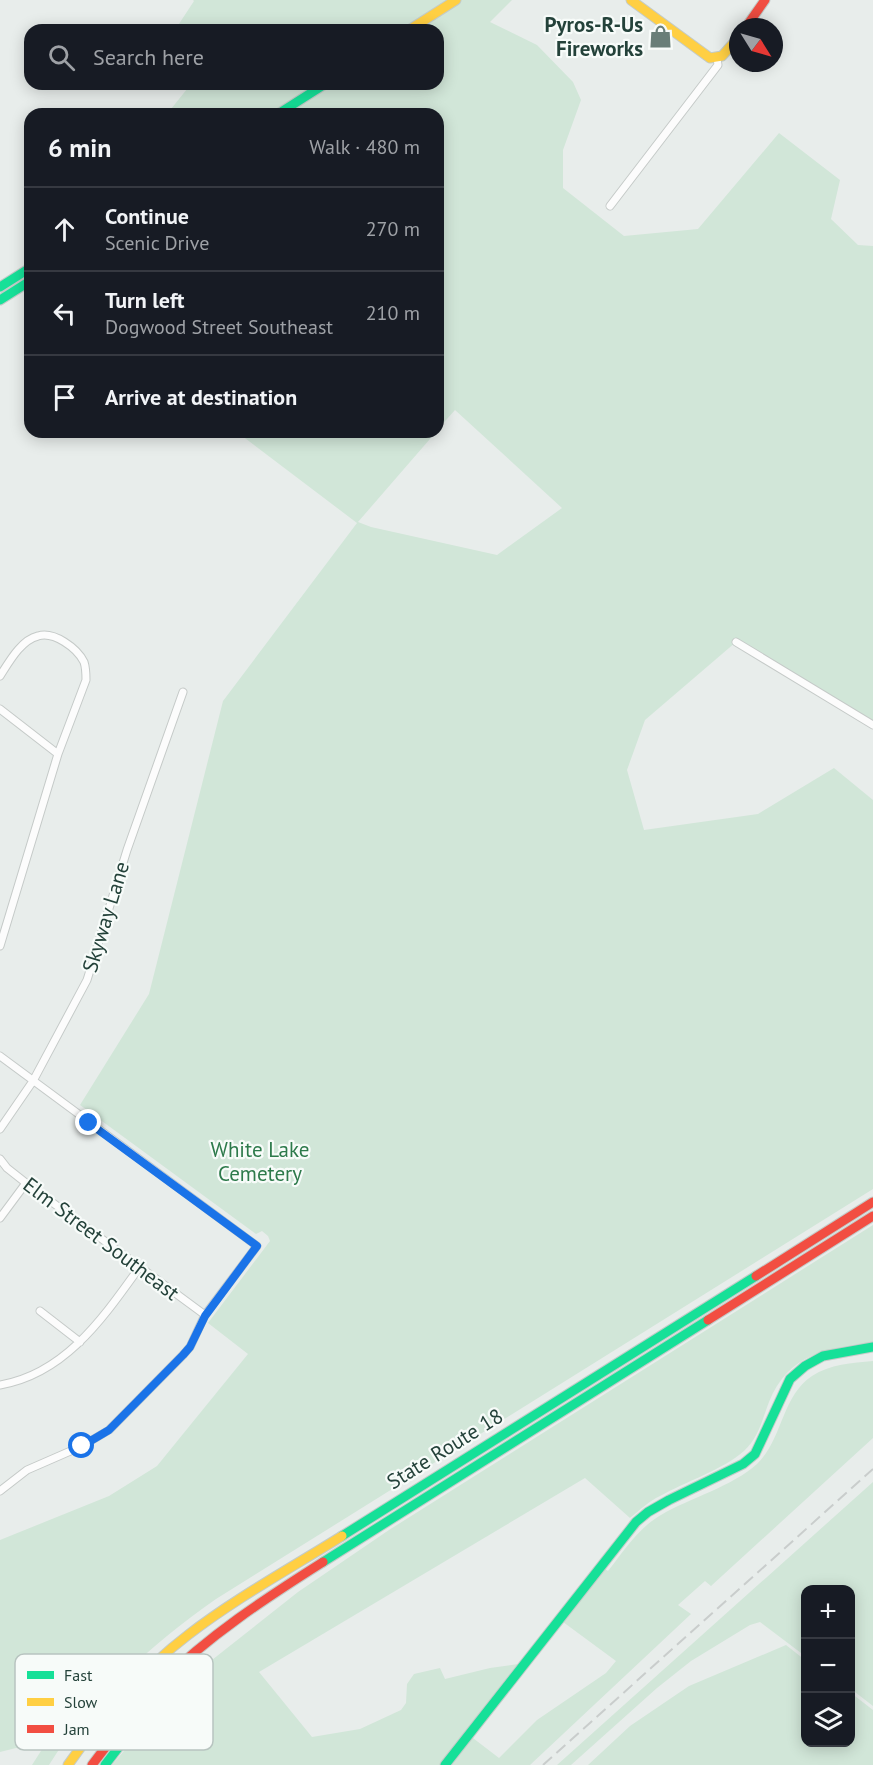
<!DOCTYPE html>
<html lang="en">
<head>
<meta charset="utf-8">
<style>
  body { margin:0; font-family:"PT Sans",sans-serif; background:#242831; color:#f1f3f6 }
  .controls { position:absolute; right:18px; bottom:18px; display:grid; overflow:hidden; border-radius:12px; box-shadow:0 3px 15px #0003 }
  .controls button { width:54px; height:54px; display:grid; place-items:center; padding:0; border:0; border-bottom:2px solid #363941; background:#171b24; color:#f1f3f6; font:30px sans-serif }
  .compass { position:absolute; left:729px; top:18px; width:54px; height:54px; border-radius:50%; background:#171b24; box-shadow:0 3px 15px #0003; rotate:127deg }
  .stop { position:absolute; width:18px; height:18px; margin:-14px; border:4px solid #1a73e8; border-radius:50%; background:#fff }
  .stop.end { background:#1a73e8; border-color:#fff; box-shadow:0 2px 6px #0008 }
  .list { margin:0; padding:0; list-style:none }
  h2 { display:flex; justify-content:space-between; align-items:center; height:78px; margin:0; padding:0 24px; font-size:26px }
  h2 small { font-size:20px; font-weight:400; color:#9ea1a6 }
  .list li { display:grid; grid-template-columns:39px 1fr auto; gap:18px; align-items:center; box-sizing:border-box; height:84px; padding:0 24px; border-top:2px solid #363941 }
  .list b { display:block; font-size:22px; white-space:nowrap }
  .list p { margin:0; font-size:20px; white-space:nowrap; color:#9ea1a6 }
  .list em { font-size:20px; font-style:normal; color:#9ea1a6 }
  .icon { flex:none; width:33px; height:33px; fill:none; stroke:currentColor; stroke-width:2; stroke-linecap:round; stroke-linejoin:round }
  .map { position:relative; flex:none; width:873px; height:1765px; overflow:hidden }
  .search { position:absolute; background:#171b24; box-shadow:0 3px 15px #0003; left:24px; top:24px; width:420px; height:66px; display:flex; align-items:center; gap:15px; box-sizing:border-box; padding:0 21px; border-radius:18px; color:#9ea1a6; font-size:22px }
  .panel { position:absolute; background:#171b24; box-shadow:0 3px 15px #0003; left:24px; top:108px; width:420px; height:330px; border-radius:18px }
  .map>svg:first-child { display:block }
</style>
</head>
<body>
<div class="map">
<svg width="873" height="1765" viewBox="0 0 873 1765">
  <rect width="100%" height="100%" fill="#e8edeb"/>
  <path fill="#d1e6d8" d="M193 0H512L490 22 537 45 573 82 581 100 563 150V188L624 236 698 229 779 133 840 180 831 219 858 245 873 246V725L736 642 645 720 627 770 644 830 758 814 834 768 873 800V1189L216 1599C152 1644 91 1698 49 1765H32L48 1740 0 1752V1540L109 1496 157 1466 248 1354 208 1323 270 1241 268 1236 262 1231 256 1234 80 1105 149 994 223 701 357 523 237 432H436L358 522 371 527 497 555 562 508 455 410 438 429V114H167L191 84H438V30H175L194 1Z
    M873 1225V1342C827 1348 788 1354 769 1402 762 1420 759 1437 744 1451 724 1469 685 1482 660 1496 649 1501 640 1510 630 1518L585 1478 259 1672 312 1737 360 1729 401 1710 406 1703 407 1684 414 1674 440 1668 445 1679 490 1668 525 1663 441 1765H112L179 1686 298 1592 389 1530Z
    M873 1361V1438L711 1586 705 1581 678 1605 691 1614 530 1765H445L469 1735 499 1758 537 1720 606 1673 616 1661 559 1619 601 1566 608 1571C624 1551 638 1528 661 1515 690 1498 733 1486 757 1464 783 1439 781 1397 812 1376 830 1364 852 1363 873 1361Z
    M873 1482V1706L851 1689 850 1590H806L805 1656 760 1622 750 1625 691 1661 657 1688 571 1765H557Z
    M786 1645 805 1660 806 1742H850L851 1693 873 1710V1765H588L630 1726 689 1686Z"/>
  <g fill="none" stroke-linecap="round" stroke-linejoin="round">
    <defs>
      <path id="street" d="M610 206 718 65 717 58
        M736 642 873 725
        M0 676C9 662 21 640 38 636 54 631 77 648 84 662 86 668 86 673 86 680L58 754 0 946
        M0 709 58 754
        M0 1056 257 1246 205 1315 190 1347 183 1355 109 1430 82 1446 27 1470 0 1491
        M0 1129 33 1081 87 980 127 850 183 692
        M0 1159 7 1168 26 1183 205 1315
        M0 1218 26 1183
        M40 1311 80 1342
        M0 1385C65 1374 103 1318 139 1268"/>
      <path id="fast" d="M278 114 325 84
        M0 287 30 268
        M0 300 30 281
        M342 1536 756 1276
        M323 1562 708 1320
        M105 1765 141 1718 179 1676
        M445 1765 636 1522 648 1512 669 1500 743 1464 755 1454 790 1379 805 1366 823 1356 873 1347"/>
      <path id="slow" d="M631 0 710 58 722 56 738 38
        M409 30 456 0
        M68 1765C102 1716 141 1671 188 1635 236 1598 291 1568 342 1536"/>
      <path id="jam" d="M746 27 765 0
        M756 1276 873 1202
        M708 1320 873 1216
        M92 1765C113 1737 135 1709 160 1684 208 1636 266 1598 323 1562"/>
    </defs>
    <use href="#street" stroke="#c5cac8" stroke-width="9"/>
    <use href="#fast" stroke="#c3cbc8" stroke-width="11"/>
    <use href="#slow" stroke="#c3cbc8" stroke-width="11"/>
    <use href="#jam" stroke="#c3cbc8" stroke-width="11"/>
    <use href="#street" stroke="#fcfcfc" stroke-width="7"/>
    <use href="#fast" stroke="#16e098" stroke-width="9"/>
    <use href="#slow" stroke="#ffcf43" stroke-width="9"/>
    <use href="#jam" stroke="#f24e42" stroke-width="9"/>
    <path stroke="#c9cdcc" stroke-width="2" stroke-dasharray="12 6" stroke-linecap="butt" d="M543 1765 873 1469"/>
  </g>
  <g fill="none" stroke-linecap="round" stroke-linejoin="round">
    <path stroke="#1a73e8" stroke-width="8" d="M82 1446 109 1430 183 1355 190 1347 205 1316 257 1246 89 1123"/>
  </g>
  <defs>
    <symbol id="shop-bare" viewBox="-9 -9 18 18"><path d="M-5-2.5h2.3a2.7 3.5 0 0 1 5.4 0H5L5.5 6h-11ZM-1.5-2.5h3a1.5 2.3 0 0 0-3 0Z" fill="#697e78" stroke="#f7fbf9" stroke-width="2.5" paint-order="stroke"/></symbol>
  </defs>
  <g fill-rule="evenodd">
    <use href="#shop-bare" x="644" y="20" width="33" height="33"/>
  </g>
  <g text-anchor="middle" stroke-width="4.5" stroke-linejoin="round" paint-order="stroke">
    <g font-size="21" font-weight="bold" fill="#24423a" stroke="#f7fbf9" text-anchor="end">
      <text x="643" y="32">Pyros-R-Us<tspan x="643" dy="24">Fireworks</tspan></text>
    </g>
    <g font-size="21" fill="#24423a" stroke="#f7fbf9">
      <text transform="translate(106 917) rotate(-73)" y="7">Skyway Lane</text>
      <text transform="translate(101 1239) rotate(37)" y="7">Elm Street Southeast</text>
      <text transform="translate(445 1449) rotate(-32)" y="7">State Route 18</text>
    </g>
    <g font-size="21" fill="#2d7a4b" stroke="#f7fbf9">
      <text x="260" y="1157">White Lake<tspan x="260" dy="24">Cemetery</tspan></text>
    </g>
  </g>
  <rect x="15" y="1654" width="198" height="96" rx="9" fill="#f7fbf9" stroke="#b8c4c0" stroke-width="1.5"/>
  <rect x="27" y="1671" width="27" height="8" fill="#16e098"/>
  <rect x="27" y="1698" width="27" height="8" fill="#ffcf43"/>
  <rect x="27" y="1725" width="27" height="8" fill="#f24e42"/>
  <g font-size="16" fill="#24423a">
    <text x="64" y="1681">Fast</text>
    <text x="64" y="1708">Slow</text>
    <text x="64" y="1735">Jam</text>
  </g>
</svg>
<div class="controls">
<button>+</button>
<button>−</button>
<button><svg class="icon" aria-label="layers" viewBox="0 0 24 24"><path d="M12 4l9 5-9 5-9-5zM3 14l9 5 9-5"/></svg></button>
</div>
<svg class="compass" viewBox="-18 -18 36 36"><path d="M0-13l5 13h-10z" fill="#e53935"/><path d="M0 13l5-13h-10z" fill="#9ea1a6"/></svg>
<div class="stop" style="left:82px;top:1446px"></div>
<div class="stop end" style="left:89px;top:1123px"></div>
<div class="search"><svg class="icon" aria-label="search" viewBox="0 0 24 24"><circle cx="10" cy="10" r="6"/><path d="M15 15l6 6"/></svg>Search here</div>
<section class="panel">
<h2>6 min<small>Walk · 480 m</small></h2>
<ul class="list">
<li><svg class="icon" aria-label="ahead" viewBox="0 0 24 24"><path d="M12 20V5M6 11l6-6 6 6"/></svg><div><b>Continue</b><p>Scenic Drive</p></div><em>270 m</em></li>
<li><svg class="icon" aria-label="left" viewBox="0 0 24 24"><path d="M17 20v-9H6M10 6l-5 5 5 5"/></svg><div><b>Turn left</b><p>Dogwood Street Southeast</p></div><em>210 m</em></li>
<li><svg class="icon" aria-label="arrive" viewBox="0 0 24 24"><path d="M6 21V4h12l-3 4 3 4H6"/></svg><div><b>Arrive at destination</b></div></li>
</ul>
</section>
</div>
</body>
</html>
